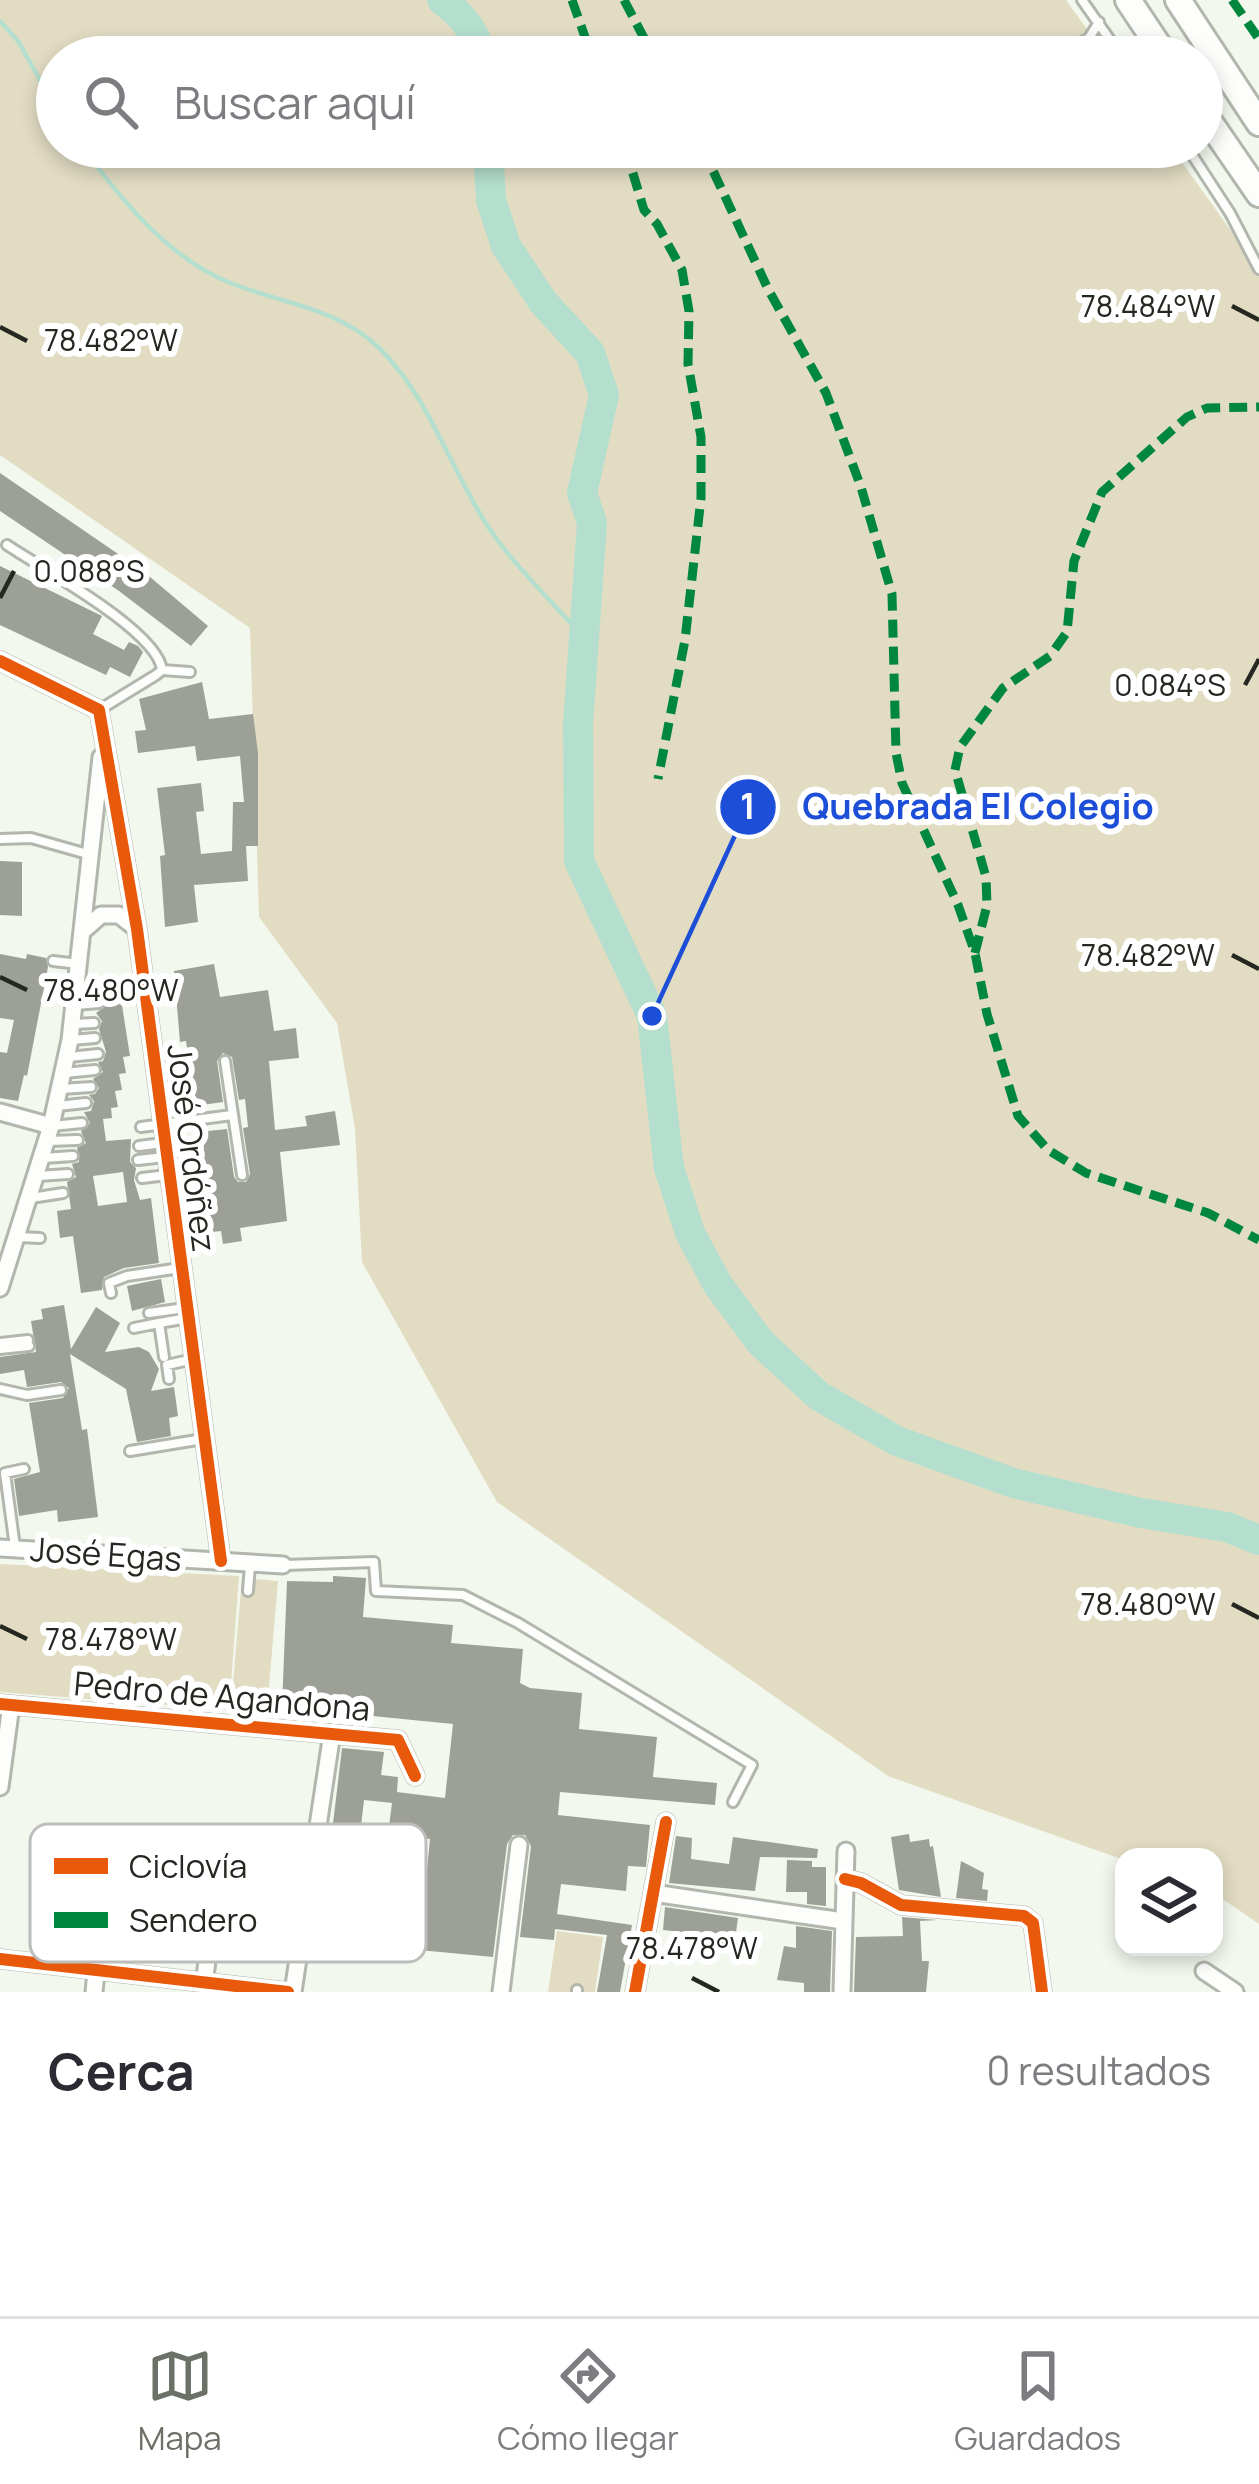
<!DOCTYPE html>
<html lang="es">
<head>
<meta charset="utf-8">
<style>
  body { margin:0; font-family:Manrope,sans-serif; background:#f7f7f7; color:#2b2b33 }
  .controls { position:absolute; right:36px; bottom:36px; display:grid; overflow:hidden; border-radius:24px; box-shadow:0 6px 18px #0003 }
  .controls button { width:108px; height:108px; display:grid; place-items:center; padding:0; border:0; border-bottom:3px solid #e1e1e2; background:#fff; color:#2b2b33; font:60px sans-serif }
  .list { margin:0; padding:0; list-style:none }
  h2 { display:flex; justify-content:space-between; align-items:center; height:156px; margin:0; padding:0 48px; font-size:51px }
  h2 small { font-size:39px; font-weight:400; color:#7c7c81 }
  .icon { flex:none; width:66px; height:66px; fill:none; stroke:currentColor; stroke-width:2; stroke-linecap:round; stroke-linejoin:round }
  .map { position:relative; flex:none; width:1259px; height:1992px; overflow:hidden }
  .search { position:absolute; background:#fff; box-shadow:0 6px 18px #0003; left:36px; right:36px; top:36px; height:132px; display:flex; align-items:center; gap:30px; box-sizing:border-box; padding:0 42px; border-radius:66px; color:#7c7c81; font-size:45px }
  .sheet { height:324px; background:#fff }
  nav { display:flex; justify-content:space-around; align-items:center; box-sizing:border-box; height:168px; border-top:3px solid #e1e1e2; background:#fff; font-size:33px; color:#7c7c81 }
  nav a { display:grid; justify-items:center; gap:6px }
  nav .on { color:#6c7168 }
  .map>svg:first-child { display:block }
</style>
</head>
<body>
<div class="map">
<svg width="1259" height="1992" viewBox="0 0 1259 1992">
  <rect width="100%" height="100%" fill="#f2f8ed"/>
  <path fill="#e2dcc3" d="M0 0H1066L1107 57H57V147H1171L1259 270V1924L1214 1893V1857H1124V1860L888 1776 497 1502 362 1262 355 1129 337 1023 259 917 250 628 0 455Z
    M0 1564 239 1576 229 1710 0 1692Z
    M242 1578 278 1581 267 1710 231 1707Z
    M557 1931 603 1937 595 1992H548Z"/>
  <g fill="none" stroke-linecap="round" stroke-linejoin="round">
    <path stroke="#b4dfce" stroke-width="4.5" d="M0 21 18 41 57 110
      M82 147C121 199 166 256 228 282 279 303 336 307 378 347 429 396 449 467 487 525 513 565 551 600 582 636"/>
    <path stroke="#b4dfce" stroke-width="30" d="M442 0C465 17 473 31 484 57
      M488 147 491 200 506 246 543 302 590 353 604 395 582 493 592 523 578 724 579 861 652 1016 669 1168 690 1233 718 1285 761 1343 819 1396 897 1441 1013 1483 1141 1513 1227 1527 1259 1540"/>
  </g>
  <path fill="#9da097" fill-rule="evenodd" d="M0 473 143 571 208 626 191 646 119 591 0 511Z
    M0 566 102 616 93 634 124 650 129 642 138 646 143 652 130 677 110 667 106 675 0 625Z
    M202 682 209 719 253 714 258 753V846H246L248 881 194 885 198 922 165 927 160 856 165 855 157 788 201 783 204 811 196 812 201 854 232 851 233 802H244L240 756 197 761 195 746 138 753 135 731 146 730 139 699Z
    M0 861 22 862V916L0 915Z
    M0 954 26 959 27 954 46 958 48 967 27 1076 24 1075 18 1101 0 1098V1052L7 1053 14 1020 0 1018Z
    M214 964 220 997 268 990 274 1031 296 1028 299 1058 269 1061 275 1130 307 1126 305 1116 335 1111 340 1145 280 1152 287 1221 240 1228 242 1241 223 1244 221 1231 204 1233 199 1198H205L199 1132 227 1129 234 1177 238 1182H246L250 1174 243 1128 248 1127 245 1099 239 1100 232 1057 223 1053 217 1061 223 1102 195 1106 186 1041 180 1042 174 971Z
    M120 993 130 1056 123 1057 126 1073 119 1074 122 1090 115 1091 118 1107 111 1108 112 1118 103 1119 106 1141 131 1139 130 1162 136 1168 134 1180 140 1200 151 1198 159 1263 124 1268 104 1277 102 1290 81 1293 73 1236 60 1238 57 1211 71 1209 67 1182 76 1177 72 1164 79 1162 77 1148 86 1143 81 1131 90 1123 84 1112 91 1111 94 1101 89 1095 95 1094 99 1088 93 1079 103 1072 98 1062 103 1061 106 1052 99 1029 102 1021 96 1013 107 1005 103 996ZM123 1172 127 1202 98 1206 93 1176Z
    M161 1279 165 1302 132 1311 127 1286 122 1287Z
    M64 1305 71 1349 96 1307 120 1323 105 1352 139 1347 149 1352 159 1369 151 1391 174 1387 178 1416 169 1418 171 1436 137 1442 126 1389 70 1354 82 1430 87 1429 98 1517 58 1522 57 1510 19 1516 14 1479 40 1472 29 1403 63 1398 69 1388 61 1382 27 1387 24 1370 0 1374V1357L36 1352 31 1321 43 1319 41 1309Z
    M333 1576 366 1578 363 1617 453 1625 451 1643 523 1649 520 1683 530 1688 582 1693 579 1729 657 1737 653 1777 717 1783 715 1805 560 1792 558 1815 650 1825 646 1867 628 1866 626 1891 561 1884 557 1914 632 1925 620 1992H597L607 1935 555 1929 554 1940 520 1937 531 1846 525 1835H513L507 1844 493 1957 419 1950 430 1839 388 1834 392 1803 364 1800 360 1835 332 1832 342 1748 384 1752 381 1775 398 1777 397 1792 445 1798 453 1724 282 1707 287 1581 333 1582Z
    M909 1834 910 1842 929 1839 930 1847 933 1846 941 1897 899 1890 891 1837Z
    M676 1836 692 1838 691 1859 729 1864 733 1837 818 1849 817 1858 760 1857 755 1891 669 1883Z
    M787 1860 812 1861V1867H826V1906L807 1904V1892H786Z
    M961 1861 984 1873 982 1889 988 1890 987 1901 956 1898Z
    M665 1907 738 1918 734 1947 704 1942 705 1935 663 1930Z
    M902 1917 937 1920 920 1921 922 1961H929L926 1992H854L856 1937 903 1936Z
    M796 1926 832 1931 830 1992H804V1983L777 1980 784 1946 796 1948Z"/>
  <g fill="none" stroke-linecap="round" stroke-linejoin="round">
    <defs>
      <path id="service" d="M1082 0 1122 57
        M1057 57 1089 38 1099 22
        M1187 147 1230 213 1259 269
        M7 545C41 568 158 631 162 670L156 675 99 710
        M162 670 190 672
        M0 839 31 838 91 855
        M53 961 79 964
        M76 1005 99 1003
        M74 1024 94 1023
        M71 1040 95 1038
        M69 1057 98 1054
        M225 1061 242 1175
        M64 1073 95 1070
        M61 1089 91 1087
        M57 1106 86 1103
        M52 1126 82 1123
        M141 1127 232 1115
        M48 1141 78 1140
        M139 1146 163 1143
        M43 1158 73 1156
        M138 1160 165 1157
        M38 1176 68 1174
        M142 1178 167 1175
        M31 1198 63 1193
        M19 1237 40 1238
        M111 1293 109 1283 127 1276 180 1268
        M149 1313 185 1308
        M134 1328 159 1323
        M0 1343 28 1340
        M0 1349 29 1346
        M164 1357 159 1323 188 1318
        M169 1379 167 1365 193 1359
        M0 1389 27 1395 61 1390
        M130 1451 203 1439
        M15 1547 5 1473 24 1469
        M285 1565 374 1562 376 1591 463 1595 518 1623 752 1765 733 1802
        M248 1591 250 1565
        M577 1992V1990"/>
      <path id="minor" d="M0 661 99 710 137 929 221 1561
        M85 929 101 915H119L137 929
        M0 1112 51 1126
        M0 1288 51 1126 70 1040 101 757
        M0 1548 283 1565
        M0 1704 398 1740 415 1776
        M0 1787 11 1705
        M66 1843 311 1880
        M845 1879 861 1883 901 1905 1024 1916 1033 1923 1042 1992
        M653 1893 843 1921
        M0 1959 288 1992
        M1204 1971 1235 1992
        M204 1984 217 1885
        M94 1992 96 1972
        M293 1992 332 1733
        M501 1992 519 1845
        M635 1992 666 1822
        M842 1992 846 1851"/>
      <path id="primary" d="M1128 0 1166 57
        M1178 0 1259 123
        M1202 111 1259 194"/>
    </defs>
    <use href="#service" stroke="#b2b7ae" stroke-width="14"/>
    <use href="#minor" stroke="#b2b7ae" stroke-width="21"/>
    <use href="#primary" stroke="#b2b7ae" stroke-width="30"/>
    <use href="#service" stroke="#fdfefc" stroke-width="8"/>
    <use href="#minor" stroke="#fdfefc" stroke-width="15"/>
    <use href="#primary" stroke="#fdfefc" stroke-width="24"/>
    <path stroke="#00873e" stroke-width="9" stroke-dasharray="18 9" stroke-linecap="butt" d="M572 0 592 57
      M624 0 654 57
      M1232 0 1259 39
      M625 147 644 210 657 224 682 270 689 311 688 364 701 437V498L685 640 658 779
      M702 147 768 289 826 393 861 487 892 594 896 753 902 783 958 905 975 953 987 1014 1018 1116 1048 1150 1086 1173 1208 1213 1259 1240
      M975 953 987 905 986 877 955 770 960 747 1003 688 1050 656 1067 632 1074 561 1102 492 1187 417 1207 408 1259 407"/>
    <defs>
      <path id="cycleway" d="M0 661 99 710 137 929 221 1561
        M0 1704 398 1740 415 1776
        M845 1879 861 1883 901 1905 1024 1916 1033 1923 1042 1992
        M0 1959 288 1992
        M635 1992 666 1822"/>
    </defs>
    <use href="#cycleway" stroke="#fff" stroke-width="20"/>
    <use href="#cycleway" stroke="#e8590c" stroke-width="12"/>
  </g>
  <path fill="none" stroke="#242821" stroke-width="4.5" d="M1232 306 1259 320M0 327 27 341M0 598 14 571M1245 685 1259 659M1232 955 1259 969M0 977 27 990M1232 1604 1259 1618M0 1626 27 1639M692 1978 719 1992"/>
  <g text-anchor="middle" stroke-width="12" stroke-linejoin="round" paint-order="stroke">
    <g font-size="33" fill="#242821" stroke="#fff">
      <text transform="translate(192 1148) rotate(83)" y="12">José Ordóñez</text>
      <text transform="translate(106 1554) rotate(4)" y="12">José Egas</text>
      <text transform="translate(222 1696) rotate(5)" y="12">Pedro de Agandona</text>
    </g>
  </g>
  <rect x="30" y="1824" width="396" height="138" rx="18" fill="#fff" stroke="#bdbebc" stroke-width="3"/>
  <rect x="54" y="1858" width="54" height="16" fill="#e8590c"/>
  <rect x="54" y="1912" width="54" height="16" fill="#00873e"/>
  <g font-size="33" fill="#242821">
    <text x="129" y="1878">Ciclovía</text>
    <text x="129" y="1932">Sendero</text>
  </g>
  <g font-size="30" text-anchor="middle" fill="#242821" stroke="#fff" stroke-width="12" stroke-linejoin="round" paint-order="stroke">
    <text x="1148" y="317">78.484°W</text>
    <text x="111" y="351">78.482°W</text>
    <text x="89" y="582">0.088°S</text>
    <text x="1170" y="696">0.084°S</text>
    <text x="1148" y="966">78.482°W</text>
    <text x="111" y="1001">78.480°W</text>
    <text x="1148" y="1615">78.480°W</text>
    <text x="111" y="1650">78.478°W</text>
    <text x="692" y="1959">78.478°W</text>
  </g>
  <path fill="none" stroke="#1d4ed8" stroke-width="4.5" d="M652 1016L748 807"/>
  <g fill="#1d4ed8" stroke="#fff" stroke-width="4.5">
    <circle cx="652" cy="1016" r="12"/>
    <circle cx="748" cy="807" r="30"/>
  </g>
  <g font-size="36" text-anchor="middle" font-weight="bold" fill="#fff">
    <text x="748" y="819">1</text>
  </g>
  <g font-size="36" text-anchor="middle" font-weight="bold" fill="#1d4ed8" stroke="#fff" stroke-width="12" stroke-linejoin="round" paint-order="stroke">
    <text x="978" y="819">Quebrada El Colegio</text>
  </g>
</svg>
<div class="controls">
<button><svg class="icon" aria-label="layers" viewBox="0 0 24 24"><path d="M12 4l9 5-9 5-9-5zM3 14l9 5 9-5"/></svg></button>
</div>
<div class="search"><svg class="icon" aria-label="search" viewBox="0 0 24 24"><circle cx="10" cy="10" r="6"/><path d="M15 15l6 6"/></svg>Buscar aquí</div>
</div>
<section class="sheet">
<h2>Cerca<small>0 resultados</small></h2>
<ul class="list">
</ul>
</section>
<nav>
<a class="on"><svg class="icon" aria-label="map" viewBox="0 0 24 24"><path d="M3 6l6-2 6 2 6-2v14l-6 2-6-2-6 2zM9 4v14M15 6v14"/></svg>Mapa</a>
<a><svg class="icon" aria-label="directions" viewBox="0 0 24 24"><path d="M12 3l9 9-9 9-9-9zM9 14v-3h6M13 9l2 2-2 2"/></svg>Cómo llegar</a>
<a><svg class="icon" aria-label="saved" viewBox="0 0 24 24"><path d="M7 4h10v16l-5-4-5 4z"/></svg>Guardados</a>
</nav>
</body>
</html>
